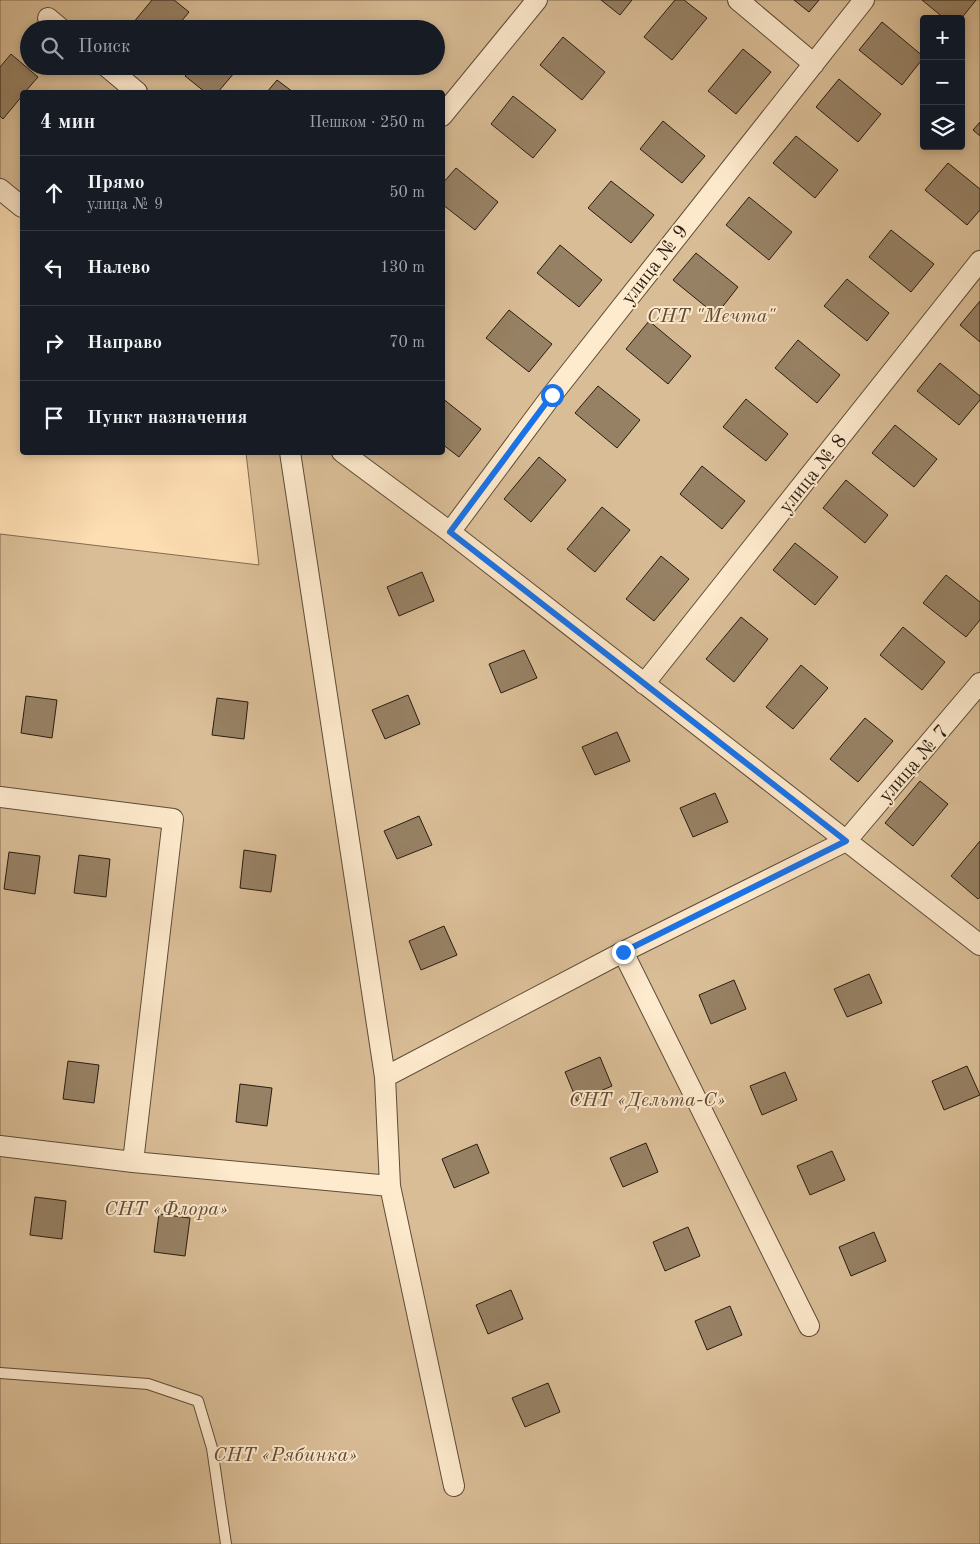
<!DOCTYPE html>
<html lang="ru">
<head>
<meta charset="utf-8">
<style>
  body { margin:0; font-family:"Old Standard TT",serif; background:#242831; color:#f1f3f6 }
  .controls { position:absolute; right:15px; top:15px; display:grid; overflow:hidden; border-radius:5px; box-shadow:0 2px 8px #0003 }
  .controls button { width:45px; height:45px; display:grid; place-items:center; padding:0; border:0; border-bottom:1px solid #363941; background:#171b24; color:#f1f3f6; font:25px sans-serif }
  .stop { position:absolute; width:15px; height:15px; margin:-11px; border:4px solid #1a73e8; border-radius:50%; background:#fff }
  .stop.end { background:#1a73e8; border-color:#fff; box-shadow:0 1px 5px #0008 }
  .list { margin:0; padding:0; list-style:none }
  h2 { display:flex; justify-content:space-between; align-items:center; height:65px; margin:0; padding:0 20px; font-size:21px }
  h2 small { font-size:16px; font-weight:400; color:#9ea1a6 }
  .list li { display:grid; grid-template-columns:32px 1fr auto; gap:15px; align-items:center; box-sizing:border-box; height:75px; padding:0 20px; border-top:1px solid #363941 }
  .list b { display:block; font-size:19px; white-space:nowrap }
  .list p { margin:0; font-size:16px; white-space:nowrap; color:#9ea1a6 }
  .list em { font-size:16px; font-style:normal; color:#9ea1a6 }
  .icon { flex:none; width:28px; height:28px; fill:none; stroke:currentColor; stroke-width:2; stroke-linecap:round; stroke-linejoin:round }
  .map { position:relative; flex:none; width:980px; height:1544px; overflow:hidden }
  .search { position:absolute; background:#171b24; box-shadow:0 2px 8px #0003; left:20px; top:20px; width:425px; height:55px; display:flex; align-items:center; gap:12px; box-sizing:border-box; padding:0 18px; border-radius:28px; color:#9ea1a6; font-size:19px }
  .panel { position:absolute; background:#171b24; box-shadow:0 2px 8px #0003; left:20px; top:90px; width:425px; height:365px; border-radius:5px }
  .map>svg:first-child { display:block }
</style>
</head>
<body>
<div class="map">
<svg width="980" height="1544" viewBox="0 0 980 1544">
  <rect width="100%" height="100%" fill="#fddeb2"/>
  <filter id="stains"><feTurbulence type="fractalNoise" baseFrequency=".004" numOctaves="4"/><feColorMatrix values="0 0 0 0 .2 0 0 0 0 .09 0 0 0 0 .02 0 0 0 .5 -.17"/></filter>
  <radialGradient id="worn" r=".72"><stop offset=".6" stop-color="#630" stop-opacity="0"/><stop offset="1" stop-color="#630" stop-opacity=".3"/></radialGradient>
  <path fill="#d9bd96" stroke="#816c53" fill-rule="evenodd" d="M0 0H980V1544H0V534L259 565 246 453 442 452V92H22V207L0 189ZM924 19H961V146H924ZM29 29H436V66H29Z"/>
  <path fill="#978164" stroke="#291c10" d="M152 0H174L189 12 175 29H128Z
    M601 0H632L620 15Z
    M675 0H684L707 18 672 60 644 37Z
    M794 0H819L809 12Z
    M922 0H976L961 19H945Z
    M882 22 924 57 902 85 859 50Z
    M563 37 605 72 582 100 540 65Z
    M743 49 771 72 736 114 708 91Z
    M11 54 38 77 25 92H22V96L3 119 0 116V67Z
    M194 66H240L218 92H205L185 76Z
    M839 79 881 114 858 142 816 107Z
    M277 80 293 92H267Z
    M513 96 556 130 533 158 491 124Z
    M663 121 705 156 682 183 640 149Z
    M980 122V136L973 130Z
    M796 136 838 170 815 198 773 163Z
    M948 163 980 189V210L967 225 925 190Z
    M456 168 498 202 475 230 442 204V184Z
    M611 181 654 215 631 243 588 208Z
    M749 197 792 232 769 260 726 225Z
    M891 230 934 264 911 292 869 257Z
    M560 245 602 280 579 307 537 273Z
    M696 253 738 287 716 315 673 280Z
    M847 279 889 313 867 341 824 306Z
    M980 301V342L960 325Z
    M509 310 552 344 529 372 486 338Z
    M649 321 691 356 668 384 626 349Z
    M798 340 840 375 817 403 775 368Z
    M940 363 980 396V400L959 425 917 391Z
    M598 386 640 420 617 448 575 413Z
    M442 398 481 429 459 457 442 444Z
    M746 399 788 434 766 461 723 427Z
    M895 425 937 459 914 487 872 453Z
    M539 457 566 480 531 522 504 499Z
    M702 466 745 501 722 529 680 494Z
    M846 480 888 515 865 543 823 508Z
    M602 507 630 530 595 572 567 549Z
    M795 543 838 577 815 605 773 570Z
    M661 556 689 579 654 621 626 599Z
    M422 572 434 601 399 616 387 587Z
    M946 575 980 602V620L966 637 923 603Z
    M741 617 768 639 734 682 706 659Z
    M903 627 945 662 922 690 880 655Z
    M524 650 537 678 501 693 489 664Z
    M801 665 828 688 793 729 766 707Z
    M408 695 420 724 385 739 372 710Z
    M26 696 57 700 52 738 21 733Z
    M217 698 248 702 244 739 212 735Z
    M865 718 893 741 858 782 830 759Z
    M617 732 630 761 595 775 582 747Z
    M920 781 948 804 913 846 885 823Z
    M715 793 728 822 693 837 680 808Z
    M419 816 432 845 397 859 384 831Z
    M980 841V897L978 899 951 876Z
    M244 850 276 855 271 892 240 888Z
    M9 852 40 856 35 894 4 889Z
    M79 855 110 859 106 897 74 893Z
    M444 926 457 955 421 970 409 941Z
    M869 974 882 1003 847 1017 834 989Z
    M734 980 746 1009 711 1024 699 995Z
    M600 1057 612 1086 577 1101 565 1072Z
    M68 1061 99 1065 94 1103 63 1099Z
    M967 1066 980 1095 944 1110 932 1081Z
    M785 1072 797 1100 762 1115 750 1086Z
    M240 1084 272 1088 267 1126 236 1122Z
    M646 1143 658 1172 623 1187 610 1158Z
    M477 1144 489 1173 454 1188 442 1159Z
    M832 1151 845 1180 810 1195 797 1166Z
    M35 1197 66 1201 62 1239 30 1235Z
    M159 1214 190 1218 185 1256 154 1252Z
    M688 1227 700 1256 665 1271 653 1242Z
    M874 1232 886 1261 851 1276 839 1247Z
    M511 1290 523 1319 488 1334 476 1305Z
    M730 1306 742 1335 707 1350 695 1321Z
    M548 1383 560 1412 525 1427 512 1398Z"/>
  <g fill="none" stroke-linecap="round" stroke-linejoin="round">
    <defs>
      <path id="service" d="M0 1373 148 1384 198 1401 212 1448 226 1544"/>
      <path id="minor" d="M738 0 814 64
        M48 18 61 29
        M106 66 137 92
        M442 116 537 0
        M0 189 22 207
        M290 452 385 1077 390 1186 454 1486
        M342 452 450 532 980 945
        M450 532 552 395 864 0
        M644 684 980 261
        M0 797 173 819 133 1162 0 1146
        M623 952 809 1326
        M385 1077 623 952 846 841 980 683
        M133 1162 390 1186"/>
    </defs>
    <use href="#service" stroke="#5e4c38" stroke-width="12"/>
    <use href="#minor" stroke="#5e4c38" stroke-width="22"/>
    <use href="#service" stroke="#feeacd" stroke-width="10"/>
    <use href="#minor" stroke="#feeacd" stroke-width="20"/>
  </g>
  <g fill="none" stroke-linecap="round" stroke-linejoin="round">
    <path stroke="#1a73e8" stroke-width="6" d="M552 395 450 532 846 841 623 952"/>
  </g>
  <g text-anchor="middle" stroke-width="4" stroke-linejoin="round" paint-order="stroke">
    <g font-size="20" fill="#291c10" stroke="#feeacd">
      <text transform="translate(654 264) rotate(-52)" y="7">улица № 9</text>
      <text transform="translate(812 473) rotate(-51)" y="7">улица № 8</text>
      <text transform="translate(913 763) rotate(-49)" y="7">улица № 7</text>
    </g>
    <g font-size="20" font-style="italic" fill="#5e4c38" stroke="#feeacd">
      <text x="711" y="322">СНТ "Мечта"</text>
      <text x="647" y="1106">СНТ «Дельта-С»</text>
      <text x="166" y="1215">СНТ «Флора»</text>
      <text x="285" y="1461">СНТ «Рябинка»</text>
    </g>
  </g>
  <rect width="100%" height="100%" filter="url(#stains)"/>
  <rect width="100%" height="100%" fill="url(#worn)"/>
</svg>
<div class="controls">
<button>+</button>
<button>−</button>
<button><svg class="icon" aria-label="layers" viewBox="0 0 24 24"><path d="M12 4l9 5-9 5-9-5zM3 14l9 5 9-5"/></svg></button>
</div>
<div class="stop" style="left:552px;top:395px"></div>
<div class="stop end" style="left:623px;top:952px"></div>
<div class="search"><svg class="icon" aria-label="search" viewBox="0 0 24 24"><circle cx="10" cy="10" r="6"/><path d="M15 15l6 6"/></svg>Поиск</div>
<section class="panel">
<h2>4 мин<small>Пешком · 250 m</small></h2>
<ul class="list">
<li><svg class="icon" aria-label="ahead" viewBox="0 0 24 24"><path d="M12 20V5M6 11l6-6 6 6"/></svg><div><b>Прямо</b><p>улица № 9</p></div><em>50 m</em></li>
<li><svg class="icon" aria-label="left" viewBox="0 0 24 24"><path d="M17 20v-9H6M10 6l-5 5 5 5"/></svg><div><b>Налево</b></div><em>130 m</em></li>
<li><svg class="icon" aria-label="right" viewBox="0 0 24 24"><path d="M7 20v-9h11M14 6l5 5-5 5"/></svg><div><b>Направо</b></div><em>70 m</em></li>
<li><svg class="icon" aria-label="arrive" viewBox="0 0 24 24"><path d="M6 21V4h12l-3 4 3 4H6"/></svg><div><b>Пункт назначения</b></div></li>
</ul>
</section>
</div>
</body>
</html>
